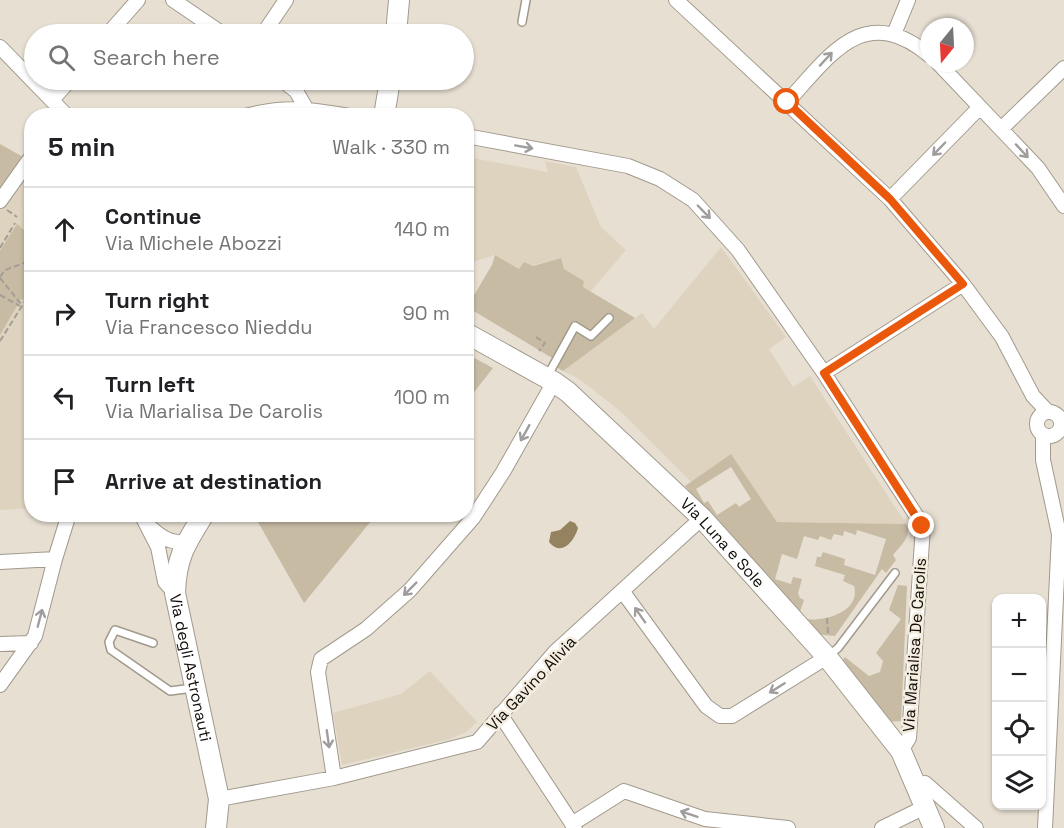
<!DOCTYPE html>
<html lang="en">
<head>
<meta charset="utf-8">
<style>
  body { margin:0; font-family:"Space Grotesk",sans-serif; background:#f6f6f6; color:#202124 }
  .controls { position:absolute; right:18px; bottom:18px; display:grid; overflow:hidden; border-radius:12px; box-shadow:0 2px 4px #0004 }
  .controls button { width:54px; height:54px; display:grid; place-items:center; padding:0; border:0; border-bottom:2px solid #e0e0e0; background:#fff; color:#202124; font:30px sans-serif }
  .compass { position:absolute; left:920px; top:18px; width:54px; height:54px; border-radius:50%; background:#fff; box-shadow:0 2px 4px #0004; rotate:198deg }
  .stop { position:absolute; width:18px; height:18px; margin:-14px; border:4px solid #ea580c; border-radius:50%; background:#fff }
  .stop.end { background:#ea580c; border-color:#fff; box-shadow:0 2px 6px #0008 }
  .list { margin:0; padding:0; list-style:none }
  h2 { display:flex; justify-content:space-between; align-items:center; height:78px; margin:0; padding:0 24px; font-size:26px }
  h2 small { font-size:20px; font-weight:400; color:#757577 }
  .list li { display:grid; grid-template-columns:39px 1fr auto; gap:18px; align-items:center; box-sizing:border-box; height:84px; padding:0 24px; border-top:2px solid #e0e0e0 }
  .list b { display:block; font-size:22px; white-space:nowrap }
  .list p { margin:0; font-size:20px; white-space:nowrap; color:#757577 }
  .list em { font-size:20px; font-style:normal; color:#757577 }
  .icon { flex:none; width:33px; height:33px; fill:none; stroke:currentColor; stroke-width:2; stroke-linecap:round; stroke-linejoin:round }
  .map { position:relative; flex:none; width:1064px; height:828px; overflow:hidden }
  .search { position:absolute; background:#fff; box-shadow:0 2px 4px #0004; left:24px; top:24px; width:450px; height:66px; display:flex; align-items:center; gap:15px; box-sizing:border-box; padding:0 21px; border-radius:33px; color:#757577; font-size:22px }
  .panel { position:absolute; background:#fff; box-shadow:0 2px 4px #0004; left:24px; top:108px; width:450px; height:414px; border-radius:24px }
  .map>svg:first-child { display:block }
</style>
</head>
<body>
<div class="map">
<svg width="1064" height="828" viewBox="0 0 1064 828">
  <rect width="100%" height="100%" fill="#e7dfd2"/>
  <path fill="#ded3be" d="M31 144V508L0 510V193Z
    M467 157 548 172 545 161 576 167 601 227 626 250 590 292 583 287 584 281 564 269 560 258 519 269 495 255 469 263 467 265Z
    M721 247 786 337 769 349 793 387 810 376 906 524 777 522 731 454 691 482 620 411 578 378 563 371 642 313 654 329Z
    M430 671 477 722 466 732 450 739 342 765 333 713 401 694Z"/>
  <path fill="#c7bba4" fill-rule="evenodd" d="M0 144 23 157 0 193Z
    M17 224 31 236V287L23 300 21 299 0 335V251Z
    M495 255 519 269 524 262 533 266 561 258 564 269 584 281 583 287 635 318 563 371 550 363 552 358 467 307 492 265Z
    M467 354 493 368 467 401Z
    M731 454 777 522 906 524C913 536 900 546 893 555L896 560 886 573 882 569 835 636 815 634 685 486ZM731 467 751 499 739 507 736 503 717 515 708 501 704 503 696 489ZM857 530 886 539 875 575 844 565 845 559 823 552 821 557H817L815 566 845 575 843 581 854 586C861 611 825 622 806 619L800 612 804 600 800 598 798 593 802 579 793 577 791 584 775 579 782 554 797 559 804 536 818 540 820 536 831 540 834 534 843 536 844 531 856 535Z
    M254 515H376L304 603Z
    M898 585 907 586 901 721 885 722 842 661 845 657 869 676 880 672 883 661 876 653 901 619 889 610Z"/>
  <path fill="#95825e" d="M570 521 575 523 578 528C574 542 561 557 549 542L551 532 560 530Z"/>
  <g fill="none" stroke-linecap="round" stroke-linejoin="round">
    <defs>
      <path id="lane" d="M522 22 526 0
        M548 375 575 326 591 336 609 318
        M153 643 115 630 109 642 111 650 170 691 193 688
        M827 657 838 648 895 573"/>
      <path id="street" d="M173 0 223 34
        M676 0 890 199 963 284 1002 337 1033 396 1048 412
        M108 34 138 0
        M263 34 286 0
        M894 34 908 0
        M0 47 67 116
        M938 63 1038 168 1064 206
        M282 80 296 91 306 108
        M52 100 70 80
        M787 102C830 56 863 1 929 55
        M245 116C286 105 309 109 349 116
        M1001 129 1064 68
        M466 136 628 166 660 179 693 200 738 250 824 373 923 526 909 738 901 751
        M890 199 980 107
        M0 201 32 156
        M824 373 963 284
        M1037 424a12 12 0 1 1 24 0a12 12 0 1 1-24 0Z
        M1043 435V460L1059 534 1045 828
        M141 514 158 547 165 582 175 593
        M151 528C163 539 170 542 186 543
        M0 562 55 559
        M623 592 706 706 720 716H732L827 657
        M0 644 31 643
        M0 685 35 636 55 559 69 514
        M500 714 575 828
        M334 778 318 672 321 659 366 629 410 590 473 518 503 472 554 382
        M916 786 925 783 976 828
        M219 799 334 778 477 742 555 652 702 518
        M572 824 624 791 705 819 788 828
        M882 828 925 807"/>
      <g id="secondary">
        <path d="M396 34 399 0"/>
        <path d="M384 116 390 80"/>
        <path id="s1" d="M466 333 554 382 568 392 702 518 827 657 901 751 934 828"/>
        <path id="s2" d="M204 514C186 543 176 557 175 593L219 799 216 828"/>
      </g>
    </defs>
    <use href="#lane" stroke="#a19a8d" stroke-width="10"/>
    <use href="#street" stroke="#a19a8d" stroke-width="16"/>
    <use href="#secondary" stroke="#a19a8d" stroke-width="22"/>
    <path stroke="#a59e94" stroke-width="2" stroke-dasharray="6 3" stroke-linecap="butt" d="M7 210 17 217
      M0 248 15 223
      M0 277 5 270 32 260
      M0 278 21 304
      M0 295 20 306
      M536 337 545 343 539 351
      M0 341 32 290
      M827 618 828 633"/>
    <use href="#lane" stroke="#fff" stroke-width="7"/>
    <use href="#street" stroke="#fff" stroke-width="14"/>
    <use href="#secondary" stroke="#fff" stroke-width="20"/>
  </g>
  <defs><path id="oneway-shaft" d="M-6 0H5M1.5-3L5.5 0L1.5 3" fill="none" stroke-width="1.6" stroke-linecap="round" stroke-linejoin="round" transform="scale(1.5)"/></defs>
  <g stroke="#9f9e9d">
    <use href="#oneway-shaft" transform="translate(826 59) rotate(-47)"/>
    <use href="#oneway-shaft" transform="translate(524 147) rotate(10)"/>
    <use href="#oneway-shaft" transform="translate(939 149) rotate(134)"/>
    <use href="#oneway-shaft" transform="translate(1022 151) rotate(47)"/>
    <use href="#oneway-shaft" transform="translate(704 212) rotate(46)"/>
    <use href="#oneway-shaft" transform="translate(525 433) rotate(119)"/>
    <use href="#oneway-shaft" transform="translate(410 589) rotate(135)"/>
    <use href="#oneway-shaft" transform="translate(640 615) rotate(-125)"/>
    <use href="#oneway-shaft" transform="translate(40 618) rotate(-75)"/>
    <use href="#oneway-shaft" transform="translate(777 688) rotate(148)"/>
    <use href="#oneway-shaft" transform="translate(328 739) rotate(82)"/>
    <use href="#oneway-shaft" transform="translate(689 814) rotate(-161)"/>
  </g>
  <g fill="none" stroke-linecap="round" stroke-linejoin="round">
    <path stroke="#ea580c" stroke-width="8" d="M787 102 890 199 963 284 824 373 922 526"/>
  </g>
  <g text-anchor="middle" stroke-width="5" stroke-linejoin="round" paint-order="stroke">
    <g font-size="16" fill="#100d09" stroke="#f4eddf">
      <text dy="6" stroke="none"><textPath href="#s1" startOffset="334">Via Luna e Sole</textPath></text>
      <text transform="translate(914 645) rotate(-86)" y="6">Via Marialisa De Carolis</text>
      <text dy="6" stroke="none"><textPath href="#s2" startOffset="162">Via degli Astronauti</textPath></text>
      <text transform="translate(531 683) rotate(-47)" y="6">Via Gavino Alivia</text>
    </g>
  </g>
</svg>
<div class="controls">
<button>+</button>
<button>−</button>
<button><svg class="icon" aria-label="locate" viewBox="0 0 24 24"><circle cx="12" cy="12" r="6"/><path d="M12 2v4M12 18v4M2 12h4M18 12h4"/></svg></button>
<button><svg class="icon" aria-label="layers" viewBox="0 0 24 24"><path d="M12 4l9 5-9 5-9-5zM3 14l9 5 9-5"/></svg></button>
</div>
<svg class="compass" viewBox="-18 -18 36 36"><path d="M0-13l5 13h-10z" fill="#e53935"/><path d="M0 13l5-13h-10z" fill="#757577"/></svg>
<div class="stop" style="left:787px;top:102px"></div>
<div class="stop end" style="left:922px;top:526px"></div>
<div class="search"><svg class="icon" aria-label="search" viewBox="0 0 24 24"><circle cx="10" cy="10" r="6"/><path d="M15 15l6 6"/></svg>Search here</div>
<section class="panel">
<h2>5 min<small>Walk · 330 m</small></h2>
<ul class="list">
<li><svg class="icon" aria-label="ahead" viewBox="0 0 24 24"><path d="M12 20V5M6 11l6-6 6 6"/></svg><div><b>Continue</b><p>Via Michele Abozzi</p></div><em>140 m</em></li>
<li><svg class="icon" aria-label="right" viewBox="0 0 24 24"><path d="M7 20v-9h11M14 6l5 5-5 5"/></svg><div><b>Turn right</b><p>Via Francesco Nieddu</p></div><em>90 m</em></li>
<li><svg class="icon" aria-label="left" viewBox="0 0 24 24"><path d="M17 20v-9H6M10 6l-5 5 5 5"/></svg><div><b>Turn left</b><p>Via Marialisa De Carolis</p></div><em>100 m</em></li>
<li><svg class="icon" aria-label="arrive" viewBox="0 0 24 24"><path d="M6 21V4h12l-3 4 3 4H6"/></svg><div><b>Arrive at destination</b></div></li>
</ul>
</section>
</div>
</body>
</html>
